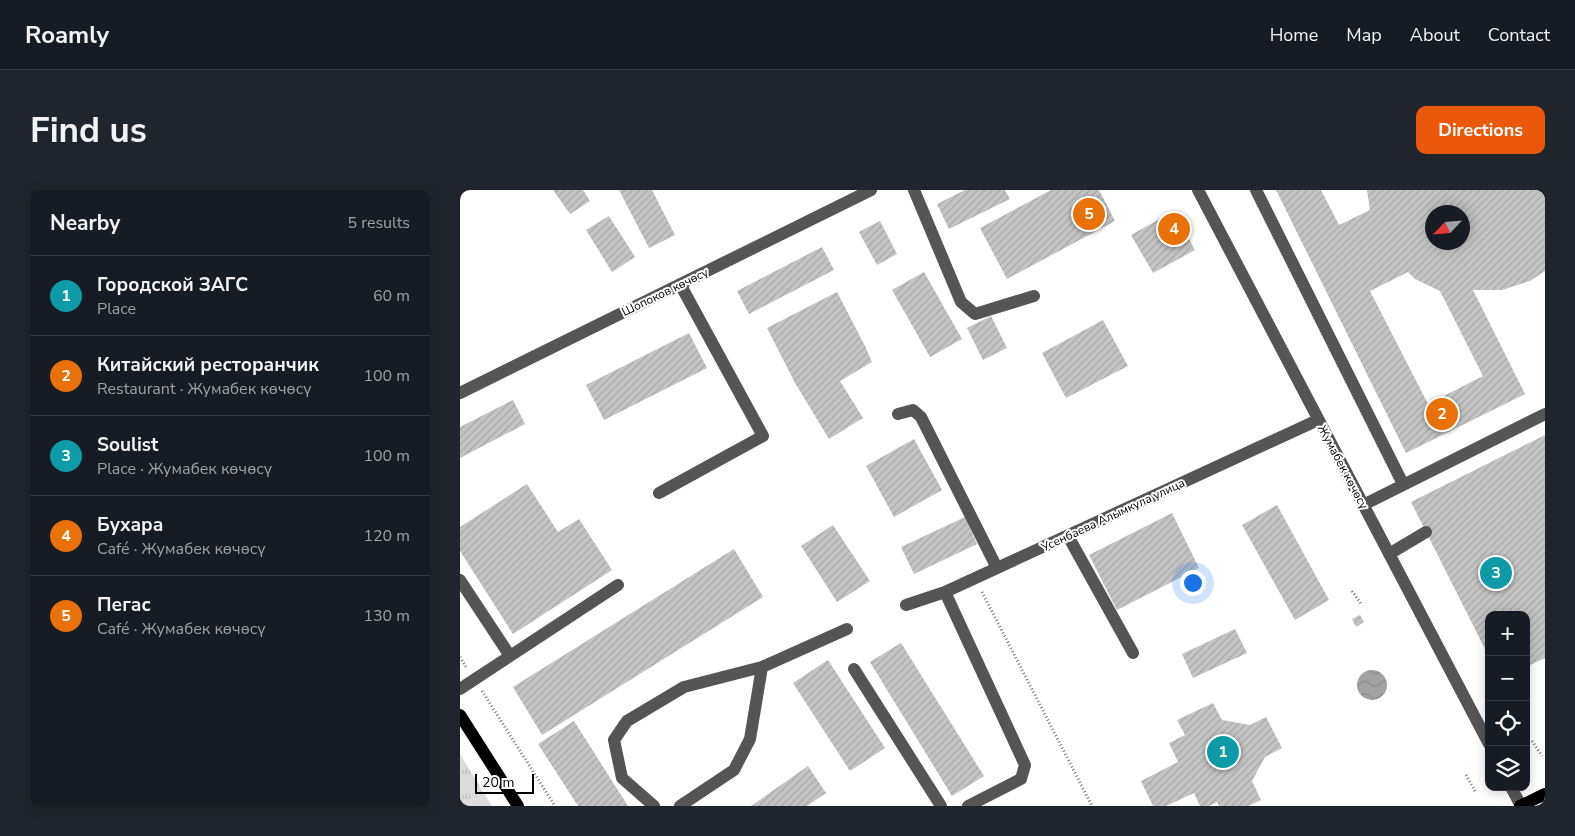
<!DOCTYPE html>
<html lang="en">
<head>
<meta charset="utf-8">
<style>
  body { margin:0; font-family:"Nunito Sans",sans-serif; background:#20242c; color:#f1f3f6 }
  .controls { position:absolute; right:15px; bottom:15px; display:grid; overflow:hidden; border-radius:10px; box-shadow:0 2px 12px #0003 }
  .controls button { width:45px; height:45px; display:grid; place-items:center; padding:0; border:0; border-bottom:1px solid #363941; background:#171b24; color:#f1f3f6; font:25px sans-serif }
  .compass { position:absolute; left:965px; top:15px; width:45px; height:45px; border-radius:50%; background:#171b24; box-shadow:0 2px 12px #0003; rotate:244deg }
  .scale { position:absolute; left:15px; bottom:12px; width:59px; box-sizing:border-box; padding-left:5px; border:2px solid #000; border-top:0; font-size:14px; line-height:18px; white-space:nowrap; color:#000; -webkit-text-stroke:4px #fff; paint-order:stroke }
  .you { position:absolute; left:732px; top:392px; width:18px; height:18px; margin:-12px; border:4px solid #fff; border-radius:50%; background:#1a73e8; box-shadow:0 0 0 8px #1a73e833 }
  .badge { display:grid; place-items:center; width:32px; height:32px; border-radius:50%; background:#ea580c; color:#fff; font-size:16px; font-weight:700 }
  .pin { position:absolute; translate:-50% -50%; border:2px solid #fff; box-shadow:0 1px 5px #0006 }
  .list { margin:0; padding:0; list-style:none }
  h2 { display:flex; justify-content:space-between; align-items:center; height:65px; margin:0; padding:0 20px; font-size:21px }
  h2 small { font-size:16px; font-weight:400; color:#9ea1a6 }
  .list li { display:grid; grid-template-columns:32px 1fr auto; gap:15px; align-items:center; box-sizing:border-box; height:80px; padding:0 20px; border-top:1px solid #363941 }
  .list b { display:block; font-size:19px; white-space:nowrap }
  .list p { margin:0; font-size:16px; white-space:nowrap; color:#9ea1a6 }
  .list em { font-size:16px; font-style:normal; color:#9ea1a6 }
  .icon { flex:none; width:28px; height:28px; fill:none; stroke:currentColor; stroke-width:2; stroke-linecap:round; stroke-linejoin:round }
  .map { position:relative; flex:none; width:1085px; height:616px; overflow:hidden; border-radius:10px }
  header { display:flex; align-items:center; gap:30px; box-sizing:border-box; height:70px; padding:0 25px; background:#171b24; border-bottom:1px solid #363941 }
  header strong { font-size:24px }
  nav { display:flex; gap:28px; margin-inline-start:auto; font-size:18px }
  .intro { display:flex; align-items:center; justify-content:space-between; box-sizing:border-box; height:120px; padding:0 30px }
  h1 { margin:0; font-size:35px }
  .button { padding:12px 22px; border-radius:10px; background:#ea580c; color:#fff; font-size:18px; font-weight:700 }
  main { display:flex; gap:30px; padding:0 30px }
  aside { flex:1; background:#171b24; border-radius:10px; box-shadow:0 2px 12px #0003 }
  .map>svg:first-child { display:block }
</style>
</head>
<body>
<header>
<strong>Roamly</strong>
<nav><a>Home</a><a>Map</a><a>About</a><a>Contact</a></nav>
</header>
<div class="intro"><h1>Find us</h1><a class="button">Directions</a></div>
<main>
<aside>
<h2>Nearby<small>5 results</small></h2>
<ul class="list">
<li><span class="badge" style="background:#0f9aa8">1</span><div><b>Городской ЗАГС</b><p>Place</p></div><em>60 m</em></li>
<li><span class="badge" style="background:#e8710a">2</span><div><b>Китайский ресторанчик</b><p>Restaurant · Жумабек көчөсү</p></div><em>100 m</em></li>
<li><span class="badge" style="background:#0f9aa8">3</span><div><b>Soulist</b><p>Place · Жумабек көчөсү</p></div><em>100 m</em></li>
<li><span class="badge" style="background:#e8710a">4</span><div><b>Бухара</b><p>Café · Жумабек көчөсү</p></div><em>120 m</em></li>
<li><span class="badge" style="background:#e8710a">5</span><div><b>Пегас</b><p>Café · Жумабек көчөсү</p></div><em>130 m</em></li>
</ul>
</aside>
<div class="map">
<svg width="1085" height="616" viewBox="0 0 1085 616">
  <defs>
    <pattern id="grass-tufts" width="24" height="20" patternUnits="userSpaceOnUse" patternTransform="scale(1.25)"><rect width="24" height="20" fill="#dcdcdc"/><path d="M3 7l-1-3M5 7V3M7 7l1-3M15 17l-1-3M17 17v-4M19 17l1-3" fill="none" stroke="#bbb"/></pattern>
    <pattern id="water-waves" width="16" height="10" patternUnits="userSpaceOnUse" patternTransform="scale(1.25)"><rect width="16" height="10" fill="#a3a3a3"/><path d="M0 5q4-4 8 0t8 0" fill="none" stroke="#8b8b8b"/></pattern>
    <pattern id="building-hatch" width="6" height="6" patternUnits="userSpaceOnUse" patternTransform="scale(1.25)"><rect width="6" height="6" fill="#c4c4c4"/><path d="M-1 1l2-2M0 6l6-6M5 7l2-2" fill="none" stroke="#a7a7a7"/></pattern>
  </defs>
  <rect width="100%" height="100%" fill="#fff"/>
  <path fill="url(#grass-tufts)" d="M0 564 32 616H0Z"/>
  <path fill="url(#water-waves)" d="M897 495a15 15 0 1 1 30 0a15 15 0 1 1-30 0Z"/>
  <path fill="url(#building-hatch)" fill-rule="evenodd" d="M93 0H123L130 11 110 24Z
    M159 0H192L215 45 189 58Z
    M505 0H545L550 9 489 39 477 14Z
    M591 0H639L655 31 547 89 520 38Z
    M816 0H861L879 35 910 20 907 0H1085V81L1070 91 1042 100H1013L1065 204 946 263ZM972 22H1002V52H972ZM948 82 955 89 980 101 1023 186 968 214 910 101Z
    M714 21 735 60 693 83 671 45Z
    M149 26 175 67 152 82 126 40Z
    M420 31 437 64 417 75 399 42Z
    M362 57 374 80 289 124 277 101Z
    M464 82 502 149 470 167 432 100Z
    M377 102 405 156 412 172 380 191 403 228 369 249 335 193 307 138Z
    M531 126 547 158 523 170 507 138Z
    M643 130 668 176 606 208 582 163Z
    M229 143 247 178 144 230 126 195Z
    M53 210 65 234 0 268V237Z
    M1085 245V468L1066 477V425H1029V467L951 312Z
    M454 249 482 300 434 327 406 276Z
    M67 294 98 342 119 329 152 380 53 444 0 361V337Z
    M817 315 869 410 835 430 782 335Z
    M712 323 739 378 657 420 629 365Z
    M505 327 517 354 454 384 441 357Z
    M373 335 410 391 377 412 341 356Z
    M274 359 303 407 82 545 53 497Z
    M900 425 904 432 896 437 892 429Z
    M775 439 787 463 733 488 722 464Z
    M441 453 524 586 492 606 410 472Z
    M368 470 425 558 390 581 333 493Z
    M753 513 762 530 790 535 806 527 822 558 805 567 792 591 801 610 789 616H759L757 612 749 616H740L734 603 706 616H693L681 591 718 572 709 553 725 545 717 530Z
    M114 531 168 616H118L78 554Z
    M348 576 366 603 347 616H291Z"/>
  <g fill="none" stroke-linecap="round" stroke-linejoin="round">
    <path stroke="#777" stroke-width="3" stroke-dasharray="1 2.5" stroke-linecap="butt" d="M892 401 902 415
      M522 402 632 616
      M0 467 6 477
      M22 501 95 616
      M1072 551 1082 566
      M1006 585 1016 603"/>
    <path stroke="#555" stroke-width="12" d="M454 0 501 112 515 124 574 106
      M738 0 1029 554
      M796 0 943 294
      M0 203 411 0
      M438 224 453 220 461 227 537 378
      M199 303 303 246 220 94
      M903 315 1085 224
      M608 346 673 463
      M929 364 966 342
      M0 390 50 466
      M485 402 565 575 561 589 508 616
      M446 415 485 402 858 230
      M394 479 481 616
      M0 499 158 395
      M1051 597 1061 616
      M194 616 162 588 154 550 167 531 224 497 302 477 387 439
      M220 616 274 580 290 549 302 477"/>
    <path stroke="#000" stroke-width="12" d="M0 525 58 616
      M1060 616 1085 604"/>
  </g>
  <g text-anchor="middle" stroke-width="4" stroke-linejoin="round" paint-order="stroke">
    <g font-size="12" fill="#000" stroke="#fff">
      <text transform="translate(205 102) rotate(-26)" y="4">Шопоков көчөсү</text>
      <text transform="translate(883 277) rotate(62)" y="4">Жумабек көчөсү</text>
      <text transform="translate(653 325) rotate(-25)" y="4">Усенбаева Алымкула улица</text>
    </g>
  </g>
</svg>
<div class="controls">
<button>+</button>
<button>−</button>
<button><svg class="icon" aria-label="locate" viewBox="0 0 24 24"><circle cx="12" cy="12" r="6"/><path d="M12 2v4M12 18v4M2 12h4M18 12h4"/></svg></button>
<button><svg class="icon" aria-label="layers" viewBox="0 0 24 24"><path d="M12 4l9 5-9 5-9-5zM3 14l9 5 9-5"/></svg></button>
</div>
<svg class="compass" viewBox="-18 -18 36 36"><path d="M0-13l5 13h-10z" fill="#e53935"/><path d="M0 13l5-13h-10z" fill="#9ea1a6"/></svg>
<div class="scale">20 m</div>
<div class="you"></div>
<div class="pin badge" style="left:763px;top:562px;background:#0f9aa8">1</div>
<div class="pin badge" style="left:982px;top:224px;background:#e8710a">2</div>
<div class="pin badge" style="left:1036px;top:383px;background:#0f9aa8">3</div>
<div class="pin badge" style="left:714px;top:39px;background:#e8710a">4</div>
<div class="pin badge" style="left:629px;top:24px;background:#e8710a">5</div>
</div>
</main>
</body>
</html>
